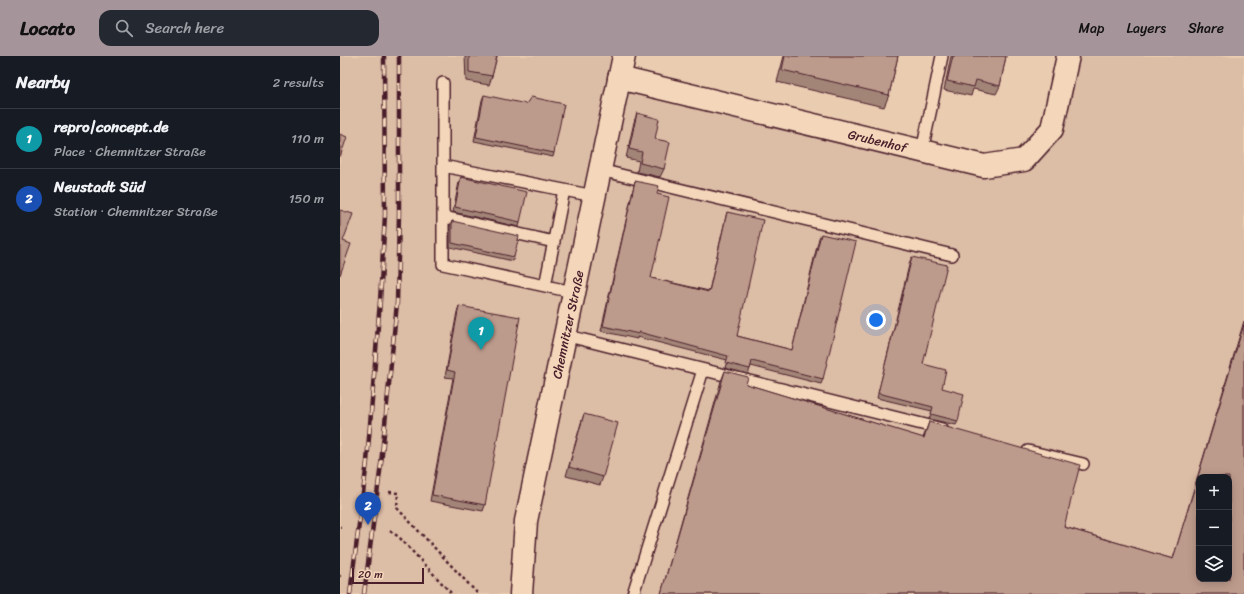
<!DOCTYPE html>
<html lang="en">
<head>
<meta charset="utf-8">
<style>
  body { margin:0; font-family:Sriracha,sans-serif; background:#242831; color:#f1f3f6 }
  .controls { position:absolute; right:12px; bottom:12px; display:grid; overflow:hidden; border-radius:8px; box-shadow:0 2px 10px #0003 }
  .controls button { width:36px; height:36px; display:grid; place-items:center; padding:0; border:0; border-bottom:1px solid #363941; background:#171b24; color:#f1f3f6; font:20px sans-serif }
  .scale { position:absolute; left:12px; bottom:10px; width:72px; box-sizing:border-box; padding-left:4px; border:2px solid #4a1f2b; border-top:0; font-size:11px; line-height:14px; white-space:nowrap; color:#4a1f2b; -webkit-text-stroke:3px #f4d7ba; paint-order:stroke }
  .you { position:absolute; left:536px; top:264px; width:14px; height:14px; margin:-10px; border:3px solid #fff; border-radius:50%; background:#1a73e8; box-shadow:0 0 0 6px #1a73e833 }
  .badge { display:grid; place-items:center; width:26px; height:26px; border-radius:50%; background:#a6949b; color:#fff; font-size:13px; font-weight:700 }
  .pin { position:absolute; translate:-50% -33px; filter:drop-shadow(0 1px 2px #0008) }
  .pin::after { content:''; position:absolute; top:21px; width:14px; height:12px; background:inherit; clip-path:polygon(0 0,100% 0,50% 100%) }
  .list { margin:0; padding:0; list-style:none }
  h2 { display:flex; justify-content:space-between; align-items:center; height:52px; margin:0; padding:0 16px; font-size:17px }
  h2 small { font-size:13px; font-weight:400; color:#9ea1a6 }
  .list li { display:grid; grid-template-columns:26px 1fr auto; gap:12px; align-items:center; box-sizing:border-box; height:60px; padding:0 16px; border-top:1px solid #363941 }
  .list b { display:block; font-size:15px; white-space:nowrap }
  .list p { margin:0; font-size:13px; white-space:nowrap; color:#9ea1a6 }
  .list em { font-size:13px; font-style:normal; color:#9ea1a6 }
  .icon { flex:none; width:22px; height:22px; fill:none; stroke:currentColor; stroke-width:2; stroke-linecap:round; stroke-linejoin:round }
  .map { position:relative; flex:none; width:904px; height:538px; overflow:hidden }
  header { display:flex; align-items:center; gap:24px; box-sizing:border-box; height:56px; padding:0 20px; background:#a6949b; color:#111 }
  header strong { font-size:19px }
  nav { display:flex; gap:22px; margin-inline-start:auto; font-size:14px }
  .search { width:280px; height:36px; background:#242831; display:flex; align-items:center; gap:10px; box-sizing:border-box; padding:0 14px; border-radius:12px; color:#9ea1a6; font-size:15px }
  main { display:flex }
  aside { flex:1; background:#171b24 }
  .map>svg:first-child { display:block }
</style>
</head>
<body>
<header>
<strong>Locato</strong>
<div class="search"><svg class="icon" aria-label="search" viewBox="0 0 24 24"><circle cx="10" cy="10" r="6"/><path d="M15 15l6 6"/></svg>Search here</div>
<nav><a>Map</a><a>Layers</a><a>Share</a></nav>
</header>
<main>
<aside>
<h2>Nearby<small>2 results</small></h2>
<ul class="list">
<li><span class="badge" style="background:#0f9aa8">1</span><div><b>repro|concept.de</b><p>Place · Chemnitzer Straße</p></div><em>110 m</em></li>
<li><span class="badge" style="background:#1a4fb4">2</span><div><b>Neustadt Süd</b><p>Station · Chemnitzer Straße</p></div><em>150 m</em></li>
</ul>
</aside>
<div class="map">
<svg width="904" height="538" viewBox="0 0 904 538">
  <rect width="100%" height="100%" fill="#eaccb1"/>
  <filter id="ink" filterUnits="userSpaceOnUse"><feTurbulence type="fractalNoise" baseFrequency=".025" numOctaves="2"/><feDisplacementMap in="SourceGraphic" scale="8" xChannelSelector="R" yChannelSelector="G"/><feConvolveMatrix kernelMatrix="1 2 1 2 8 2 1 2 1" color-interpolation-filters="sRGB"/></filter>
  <g filter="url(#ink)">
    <path fill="#dcbda6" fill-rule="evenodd" d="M0 0H271L172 480 168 530 173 480 224 279 279 22 644 110 684 104 712 74 728 0H904V538H0ZM859 421H889V523H859Z"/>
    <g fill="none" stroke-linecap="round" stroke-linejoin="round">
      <defs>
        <path id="service" d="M103 27V208L233 236
          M582 95 602 0
          M103 110 254 140
          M260 114 612 199
          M104 161 214 186
          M205 230 224 134
          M224 279 602 373
          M688 395 743 408
          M293 538 363 314"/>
        <g id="minor">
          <path id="s1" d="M279 22 644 110 684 104 712 73 728 0"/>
          <path id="s2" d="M181 538 186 465 284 0"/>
        </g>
      </defs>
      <use href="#service" stroke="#4a1f2b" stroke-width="14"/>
      <use href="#minor" stroke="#4a1f2b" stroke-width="25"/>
      <path stroke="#4a1f2b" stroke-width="2.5" stroke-dasharray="3 3" stroke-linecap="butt" d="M49 436 58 437 57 452 138 538
        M0 471H1
        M50 475 59 481 112 538
        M0 520H1"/>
      <use href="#service" stroke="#f4d7ba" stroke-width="11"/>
      <use href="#minor" stroke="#f4d7ba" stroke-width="22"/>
      <defs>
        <path id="rail" d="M10 538 27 406 40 245 45 159 44 0
          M24 538 41 408 57 247 59 158V0"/>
      </defs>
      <use href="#rail" stroke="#4a1f2b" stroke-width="4.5"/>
      <use href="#rail" stroke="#f4d7ba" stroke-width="3" stroke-dasharray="9" stroke-linecap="butt"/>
    </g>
    <path fill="#a38578" stroke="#4a1f2b" d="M125 0H157L152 20 149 29 126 25Z
      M444 0H558L549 39 544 51 437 26Z
      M611 0H666L660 30 656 38 633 33 631 40 604 34Z
      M144 39 214 97 213 101 134 85 142 44Z
      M297 57 315 83 324 113 320 121 297 116 299 105 286 102 294 66Z
      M121 121 180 166 179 171 113 156 119 126Z
      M295 125 317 138 311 222 369 235 386 160 387 156 397 280 452 294 479 182 481 178 483 323 481 328 411 310 408 318 385 312 387 304 297 281V283L261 275 294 129Z
      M112 165 174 201 173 205 110 191V170Z
      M572 201 583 308 602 332 618 365 616 369 589 363 592 355 537 342 570 205Z
      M119 250 145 449 143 455 90 445 113 322 105 321 117 256Z
      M904 265V538H321L381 325 385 315 406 328 583 382 589 366 724 471 833 503Z
      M244 358 263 421 260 429 226 420 241 367Z"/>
    <path fill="#bd9b8c" stroke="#4a1f2b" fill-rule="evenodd" d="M129 0H157L152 20 129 16Z
      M445 0H558L549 39 442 14Z
      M613 0H666L660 30 636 24 634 31 607 25Z
      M144 39 186 48 191 41 224 48 214 97 136 81Z
      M297 57 319 63 315 83 330 86 324 113 300 107 302 96 289 93Z
      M0 78 7 81 0 101Z
      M121 121 187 136 180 166 115 151Z
      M295 125 319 130 317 138 329 141 311 222 369 236 387 156 423 164 397 280 452 294 481 178 516 186 483 323 412 305 410 313 386 307 388 300 299 276V278L263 270Z
      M0 154 13 158 3 185 11 188 0 219Z
      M112 165 179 180 174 201 112 187Z
      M572 201 607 209 583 308 606 314 602 332 624 338 618 365 591 358 593 351 538 337Z
      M119 250 180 261 145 449 92 439 115 316 107 314Z
      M904 268V538H321L385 315 408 321 406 328 584 382 589 366 740 409 724 471 833 503ZM859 421H889V523H859Z
      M244 358 278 367 263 421 229 411Z"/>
  </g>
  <g text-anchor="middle" stroke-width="3" stroke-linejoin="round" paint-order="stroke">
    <g font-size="13" fill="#4a1f2b" stroke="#f4d7ba">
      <text dy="5" stroke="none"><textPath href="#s1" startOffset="266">Grubenhof</textPath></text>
      <text dy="5" stroke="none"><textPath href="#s2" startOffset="274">Chemnitzer Straße</textPath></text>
    </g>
  </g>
</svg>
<div class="controls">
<button>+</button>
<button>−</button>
<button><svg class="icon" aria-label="layers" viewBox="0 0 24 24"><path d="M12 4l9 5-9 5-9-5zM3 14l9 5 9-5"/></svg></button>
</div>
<div class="scale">20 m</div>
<div class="you"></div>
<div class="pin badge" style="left:141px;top:294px;background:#0f9aa8">1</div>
<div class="pin badge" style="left:28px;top:469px;background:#1a4fb4">2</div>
</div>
</main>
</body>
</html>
